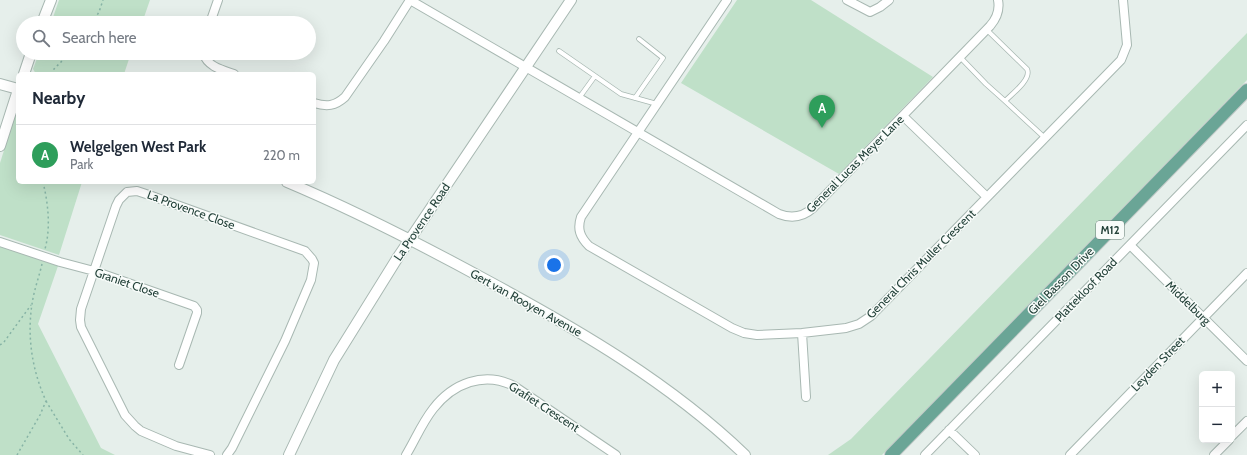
<!DOCTYPE html>
<html lang="en">
<head>
<meta charset="utf-8">
<style>
  body { margin:0; font-family:Cabin,sans-serif; background:#f6f6f7; color:#1f2937 }
  .controls { position:absolute; right:12px; bottom:12px; display:grid; overflow:hidden; border-radius:6px; box-shadow:0 4px 16px #0002 }
  .controls button { width:36px; height:36px; display:grid; place-items:center; padding:0; border:0; border-bottom:1px solid #e0e1e3; background:#fff; color:#1f2937; font:20px sans-serif }
  .you { position:absolute; left:554px; top:265px; width:14px; height:14px; margin:-10px; border:3px solid #fff; border-radius:50%; background:#1a73e8; box-shadow:0 0 0 6px #1a73e833 }
  .badge { display:grid; place-items:center; width:26px; height:26px; border-radius:50%; background:#7f5249; color:#fff; font-size:13px; font-weight:700 }
  .pin { position:absolute; translate:-50% -33px; filter:drop-shadow(0 1px 2px #0008) }
  .pin::after { content:''; position:absolute; top:21px; width:14px; height:12px; background:inherit; clip-path:polygon(0 0,100% 0,50% 100%) }
  .list { margin:0; padding:0; list-style:none }
  h2 { display:flex; justify-content:space-between; align-items:center; height:52px; margin:0; padding:0 16px; font-size:17px }
  h2 small { font-size:13px; font-weight:400; color:#747a83 }
  .list li { display:grid; grid-template-columns:26px 1fr auto; gap:12px; align-items:center; box-sizing:border-box; height:60px; padding:0 16px; border-top:1px solid #e0e1e3 }
  .list b { display:block; font-size:15px; white-space:nowrap }
  .list p { margin:0; font-size:13px; white-space:nowrap; color:#747a83 }
  .list em { font-size:13px; font-style:normal; color:#747a83 }
  .icon { flex:none; width:22px; height:22px; fill:none; stroke:currentColor; stroke-width:2; stroke-linecap:round; stroke-linejoin:round }
  .map { position:relative; flex:none; width:1247px; height:455px; overflow:hidden }
  .search { position:absolute; background:#fff; box-shadow:0 4px 16px #0002; left:16px; top:16px; width:300px; height:44px; display:flex; align-items:center; gap:10px; box-sizing:border-box; padding:0 14px; border-radius:22px; color:#747a83; font-size:15px }
  .panel { position:absolute; background:#fff; box-shadow:0 4px 16px #0002; left:16px; top:72px; width:300px; height:112px; border-radius:6px }
  .map>svg:first-child { display:block }
</style>
</head>
<body>
<div class="map">
<svg width="1247" height="455" viewBox="0 0 1247 455">
  <rect width="100%" height="100%" fill="#e6efeb"/>
  <path fill="#bfe0c8" d="M59 0H150L142 23H51Z
    M737 0H811L933 77 839 174 681 83Z
    M1247 33V80L882 455H828L851 439Z
    M39 53H131L124 74H36L33 69Z
    M18 106V182H82L59 255 0 235V163Z
    M0 246 58 266 38 324 101 448 115 455H0Z"/>
  <g fill="none" stroke-linecap="round" stroke-linejoin="round">
    <defs>
      <path id="service" d="M559 51 621 94 657 104
        M960 57 986 84 1005 101C1012 94 1032 79 1027 69L987 30
        M579 98 595 76
        M635 98 663 58 639 39
        M1005 101 1045 138"/>
      <path id="minor" d="M410 0 779 214C792 219 803 217 813 208L990 26C997 18 1000 10 998 0
        M727 0 581 217C577 229 580 237 589 246L732 328 744 333 757 335 802 333 846 328 859 324 871 316 1121 60 1127 45 1123 0
        M847 0 870 12 880 7 889 0
        M210 23 218 0
        M203 53C208 67 222 70 234 74
        M314 103C327 107 335 106 345 97L384 41 410 0
        M903 116 987 197
        M0 242 60 262 94 271 194 306 197 310V313L179 365
        M1130 245 1247 361
        M802 333 806 397
        M949 430 975 455
        M1232 436 1247 421
        M210 455 176 446 141 431 135 426 125 415 81 327 80 320 81 309 116 206 119 200 127 192 137 191 149 195 305 251 312 259 314 263 311 280 285 341 232 448 227 455
        M406 455C415 440 422 423 433 409 453 383 484 371 514 386L616 455
        M925 455 1247 125
        M1070 455 1247 273
        M1214 455 1229 440"/>
      <path id="tertiary" d="M42 23 51 0
        M24 74 31 53
        M0 84 18 89
        M0 146 18 90
        M287 182C356 211 422 245 488 281 579 330 670 383 745 455
        M289 455 334 360 398 257 571 0"/>
      <path id="primary" d="M891 455 1247 90"/>
    </defs>
    <use href="#service" stroke="#a8b8b2" stroke-width="5.5"/>
    <use href="#minor" stroke="#a8b8b2" stroke-width="10"/>
    <use href="#tertiary" stroke="#a8b8b2" stroke-width="12"/>
    <use href="#primary" stroke="#c2cac8" stroke-width="14"/>
    <path stroke="#86b3a5" stroke-width="1.5" stroke-dasharray="2 3" stroke-linecap="butt" d="M92 23 99 12 103 0
      M51 74 54 69 70 53
      M43 182C48 203 51 227 45 249
      M0 345 4 342 31 305
      M46 401 69 439 83 455
      M17 455 40 415 46 401C32 370 27 337 32 304 34 290 39 277 42 264"/>
    <use href="#service" stroke="#fff" stroke-width="4"/>
    <use href="#minor" stroke="#fff" stroke-width="8"/>
    <use href="#tertiary" stroke="#fff" stroke-width="10"/>
    <use href="#primary" stroke="#6aa596" stroke-width="12"/>
  </g>
  <g text-anchor="middle" stroke-width="3" stroke-linejoin="round" paint-order="stroke">
    <rect fill="#f7fbf9" stroke="#637a73" stroke-width="1" x="1096" y="221" width="28" height="18" rx="3"/>
    <g font-size="11" font-weight="bold" fill="#24423a">
      <text x="1110" y="234">M12</text>
    </g>
    <g font-size="12" fill="#24423a" stroke="#f7fbf9">
      <text transform="translate(855 164) rotate(-45)" y="4">General Lucas Meyer Lane</text>
      <text transform="translate(191 210) rotate(20)" y="4">La Provence Close</text>
      <text transform="translate(422 222) rotate(-56)" y="4">La Provence Road</text>
      <text transform="translate(921 264) rotate(-45)" y="4">General Chris Muller Crescent</text>
      <text transform="translate(1061 281) rotate(-46)" y="4">Giel Basson Drive</text>
      <text transform="translate(127 283) rotate(19)" y="4">Graniet Close</text>
      <text transform="translate(1086 290) rotate(-46)" y="4">Plattekloof Road</text>
      <text transform="translate(526 303) rotate(29)" y="4">Gert van Rooyen Avenue</text>
      <text transform="translate(1188 303) rotate(44)" y="4">Middelburg</text>
      <text transform="translate(1158 364) rotate(-46)" y="4">Leyden Street</text>
      <text transform="translate(544 407) rotate(33)" y="4">Grafiet Crescent</text>
    </g>
  </g>
</svg>
<div class="controls">
<button>+</button>
<button>−</button>
</div>
<div class="you"></div>
<div class="pin badge" style="left:822px;top:128px;background:#2e9e5b">A</div>
<div class="search"><svg class="icon" aria-label="search" viewBox="0 0 24 24"><circle cx="10" cy="10" r="6"/><path d="M15 15l6 6"/></svg>Search here</div>
<section class="panel">
<h2>Nearby<small></small></h2>
<ul class="list">
<li><span class="badge" style="background:#2e9e5b">A</span><div><b>Welgelgen West Park</b><p>Park</p></div><em>220 m</em></li>
</ul>
</section>
</div>
</body>
</html>
